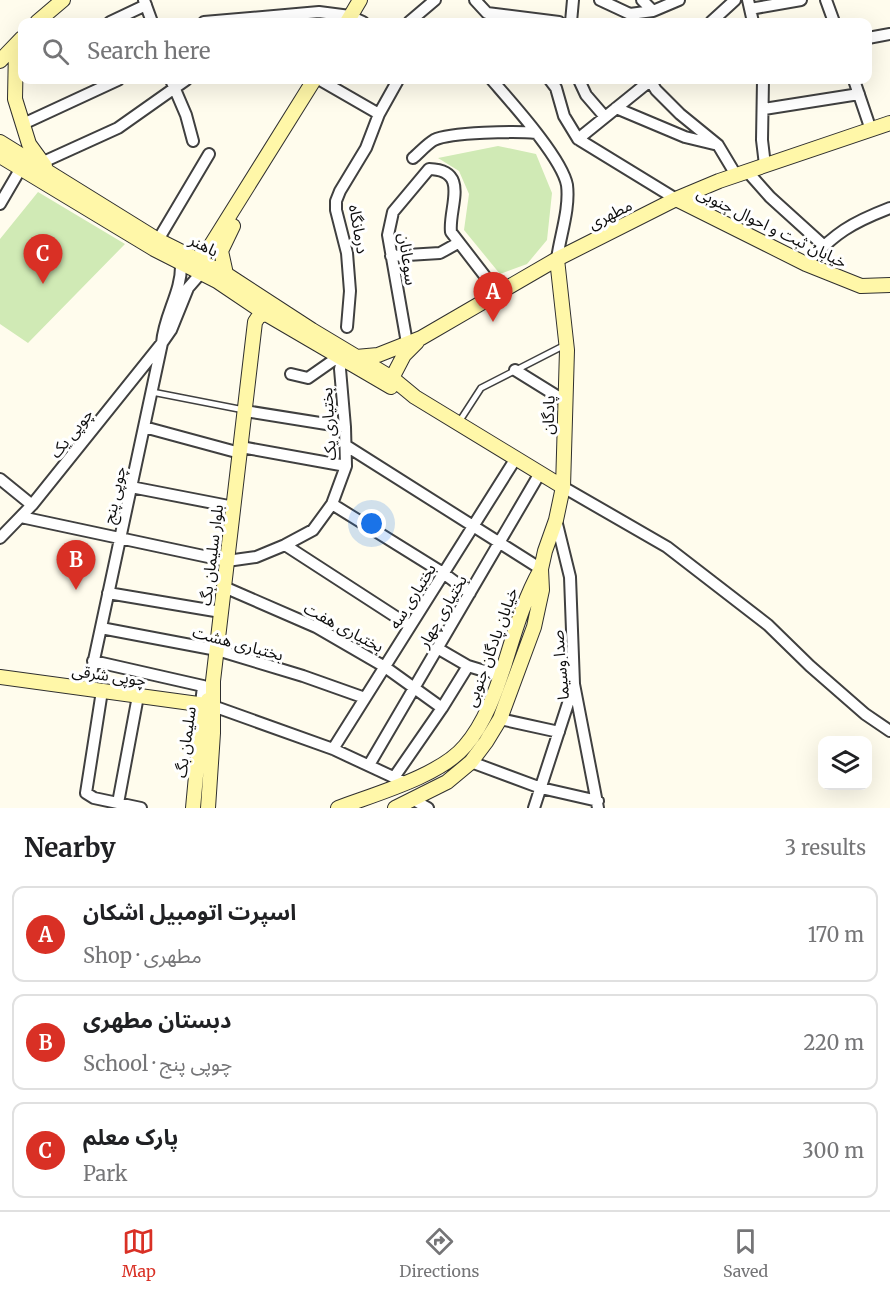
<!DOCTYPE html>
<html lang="en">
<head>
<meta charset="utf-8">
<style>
  body { margin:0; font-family:Merriweather,"Noto Sans Arabic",serif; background:#f2f2f2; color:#202124 }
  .controls { position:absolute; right:18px; bottom:18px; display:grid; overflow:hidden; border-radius:12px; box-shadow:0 6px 24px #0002 }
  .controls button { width:54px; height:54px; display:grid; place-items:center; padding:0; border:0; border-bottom:2px solid #e0e0e0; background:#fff; color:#202124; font:30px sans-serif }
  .you { position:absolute; left:372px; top:524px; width:21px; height:21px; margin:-15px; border:4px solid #fff; border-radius:50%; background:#1a73e8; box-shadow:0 0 0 9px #1a73e833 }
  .badge { display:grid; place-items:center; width:39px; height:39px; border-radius:50%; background:#d93025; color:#fff; font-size:20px; font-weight:700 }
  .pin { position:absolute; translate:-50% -50px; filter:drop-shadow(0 2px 3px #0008) }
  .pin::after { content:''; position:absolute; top:32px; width:21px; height:18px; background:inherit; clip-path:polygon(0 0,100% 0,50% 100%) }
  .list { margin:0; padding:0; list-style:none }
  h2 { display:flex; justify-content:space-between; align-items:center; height:78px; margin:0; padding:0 24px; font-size:26px }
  h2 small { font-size:20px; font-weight:400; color:#757577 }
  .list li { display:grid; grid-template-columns:39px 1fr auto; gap:18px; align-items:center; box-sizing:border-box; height:96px; margin:0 12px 12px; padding:0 12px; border:2px solid #e0e0e0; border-radius:12px }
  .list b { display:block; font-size:22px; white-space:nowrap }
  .list p { margin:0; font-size:20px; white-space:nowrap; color:#757577 }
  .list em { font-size:20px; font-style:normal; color:#757577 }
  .icon { flex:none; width:33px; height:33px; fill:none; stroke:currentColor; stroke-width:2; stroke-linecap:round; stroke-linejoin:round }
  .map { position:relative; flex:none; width:890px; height:808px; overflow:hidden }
  .search { position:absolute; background:#fff; box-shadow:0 6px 24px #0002; left:18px; right:18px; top:18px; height:66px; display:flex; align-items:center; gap:15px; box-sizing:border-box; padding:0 21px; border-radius:12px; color:#757577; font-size:22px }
  .sheet { height:402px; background:#fff }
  nav { display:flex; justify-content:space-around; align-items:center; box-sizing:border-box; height:84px; border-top:2px solid #e0e0e0; background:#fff; font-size:16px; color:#757577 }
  nav a { display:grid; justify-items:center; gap:3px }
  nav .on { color:#d93025 }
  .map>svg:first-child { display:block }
</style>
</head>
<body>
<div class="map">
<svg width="890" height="808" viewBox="0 0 890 808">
  <rect width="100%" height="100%" fill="#fffced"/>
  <path fill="#d0eab5" d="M498 146 536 154 552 193 547 240 527 264 500 274 464 230 469 194 459 171 438 158Z
    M38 192 125 244 28 343 0 324V239Z"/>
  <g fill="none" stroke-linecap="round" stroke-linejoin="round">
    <defs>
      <path id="lane" d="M152 392 244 410
        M459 422 481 388 565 345"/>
      <path id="street" d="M144 0 152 22
        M475 0 487 13 559 22
        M600 0 630 14 653 11 679 0
        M642 0 653 11
        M748 0 753 22
        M826 0 834 22
        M750 9 801 0
        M110 22 146 5
        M204 22 319 12 350 16 363 22
        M409 22 435 0
        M571 22 573 0
        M711 22 735 0
        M868 38 890 34
        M171 80 186 115 193 141
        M320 80 379 114
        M492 80C511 102 562 158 567 185 570 209 560 236 557 259
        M550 80 556 88 564 116 578 139 676 199
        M579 80 586 95 605 117
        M650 80 656 90 680 114 718 145 736 175
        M763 80 762 140 765 165
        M854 80 871 130
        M616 108 685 137 714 144
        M764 109 859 94
        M23 124 118 80
        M578 139 651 80
        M413 158C419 153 427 144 434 140 450 132 517 131 536 133
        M41 163 118 128 186 80
        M747 171 770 197 823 245
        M0 204 21 168
        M158 240 209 154
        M391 256 440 253 458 243
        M806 264C835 233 851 223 890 208
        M347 327 350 291 347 253 336 210V201L340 191 366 148 379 114 398 80
        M407 343 388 235 393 212 429 169C471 170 448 208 451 232L498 293
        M515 370 565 401
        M291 374 308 378 338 357
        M245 411 345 427
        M144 427 240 453
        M345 445 541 569
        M241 447 346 466
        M0 479 32 505
        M131 487 234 507
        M563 487 667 547 768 625 810 666 865 714 890 731
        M332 504 443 573 470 593
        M21 517 227 561 256 557 285 545 313 530 332 504 346 466 345 427 340 369 342 360
        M556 520 570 577 574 684 598 808
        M0 538 32 505 162 343 171 330 188 288 201 273
        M285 545 410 626
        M224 587 316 627 385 667 442 708
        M108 593 221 612
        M101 628 217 650 303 676 365 698
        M437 648 468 666 501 676
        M93 661 203 686 201 704
        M88 688 162 343C164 315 182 292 181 264
        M102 691 86 793 94 798 141 808
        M213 706 333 749 406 783
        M500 719 559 732
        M333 749 516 458
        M471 762 541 788 598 801
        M369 765 540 473
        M395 776 442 708 468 666
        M412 799 428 808
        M118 803 138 696
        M534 808 573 688"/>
      <path id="secondary" d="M37 22 63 0
        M347 22 360 0
        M16 47 15 99 29 144 45 166
        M0 61 22 38
        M0 142 158 240 226 274 312 330 392 378 415 397 563 487
        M0 156 154 249 217 281 266 314 391 387
        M676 199 806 264 861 286 890 285
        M196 260 211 245 314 80
        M226 274 221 251 233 226
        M356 357 378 355 421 338 557 259 676 199 719 181 890 123
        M386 383 392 378 404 355 417 342
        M0 677 213 706
        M193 808 200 733 208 700
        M208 808 213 733V681L255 322 259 316 266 314
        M338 808C375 794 440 776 465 746 485 723 496 691 505 663 515 631 524 599 541 569
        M395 808 447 782 471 762 486 742 500 719 534 627 542 590 541 569 545 551 556 520 563 487 567 350 557 259"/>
    </defs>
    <use href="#lane" stroke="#404040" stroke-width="8"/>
    <use href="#street" stroke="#404040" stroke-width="14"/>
    <use href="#secondary" stroke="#2f2f2f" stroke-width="16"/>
    <use href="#lane" stroke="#fff" stroke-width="5"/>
    <use href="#street" stroke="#fff" stroke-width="10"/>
    <use href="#secondary" stroke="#fff7a8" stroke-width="14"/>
  </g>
  <g text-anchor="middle" stroke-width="6" stroke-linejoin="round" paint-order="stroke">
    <g font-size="16" fill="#0d0d0d" stroke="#fff">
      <text transform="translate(610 214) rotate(-27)" y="6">مطهری</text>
      <text transform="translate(772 227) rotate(26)" y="6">خیابان ثبت و احوال جنوبی</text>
      <text transform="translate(359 229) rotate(80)" y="6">درمانگاه</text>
      <text transform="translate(204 245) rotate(27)" y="6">باهنر</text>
      <text transform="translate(408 259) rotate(82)" y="6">سوعانان</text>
      <text transform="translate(548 415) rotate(-88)" y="6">پادگان</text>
      <text transform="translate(328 424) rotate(-93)" y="6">بختیاری یک</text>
      <text transform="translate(71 433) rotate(-51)" y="6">چوپی یک</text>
      <text transform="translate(114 495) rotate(-78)" y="6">چوپی پنج</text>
      <text transform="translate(211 555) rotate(-83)" y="6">بلوار سلیمان بگ</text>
      <text transform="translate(412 596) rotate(-58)" y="6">بختیاری سه</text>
      <text transform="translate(442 611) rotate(-60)" y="6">بختیاری چهار</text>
      <text transform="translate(344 627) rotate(28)" y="6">بختیاری هفت</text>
      <text transform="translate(238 643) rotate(15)" y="6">بختیاری هشت</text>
      <text transform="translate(491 647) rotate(-70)" y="6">خیابان پادگان جنوبی</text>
      <text transform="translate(560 665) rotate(-95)" y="6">صدا وسیما</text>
      <text transform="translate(109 675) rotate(8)" y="6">چوپی شرقی</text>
      <text transform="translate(185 742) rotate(-82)" y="6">سلیمان بگ</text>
    </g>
  </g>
</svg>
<div class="controls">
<button><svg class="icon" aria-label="layers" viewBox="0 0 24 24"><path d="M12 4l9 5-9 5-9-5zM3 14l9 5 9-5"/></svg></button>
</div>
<div class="you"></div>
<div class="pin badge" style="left:493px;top:322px">A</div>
<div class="pin badge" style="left:76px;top:590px">B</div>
<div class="pin badge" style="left:43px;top:284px">C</div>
<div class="search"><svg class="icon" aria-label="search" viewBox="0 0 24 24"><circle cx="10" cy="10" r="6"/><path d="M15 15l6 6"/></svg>Search here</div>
</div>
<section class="sheet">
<h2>Nearby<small>3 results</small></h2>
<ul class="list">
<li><span class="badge">A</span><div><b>اسپرت اتومبیل اشکان</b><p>Shop · مطهری</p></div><em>170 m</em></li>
<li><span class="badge">B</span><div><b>دبستان مطهری</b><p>School · چوپی پنج</p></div><em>220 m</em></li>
<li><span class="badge">C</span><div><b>پارک معلم</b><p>Park</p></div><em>300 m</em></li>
</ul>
</section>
<nav>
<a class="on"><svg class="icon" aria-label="map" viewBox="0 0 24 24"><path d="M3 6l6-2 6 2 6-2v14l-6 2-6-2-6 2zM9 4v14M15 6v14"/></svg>Map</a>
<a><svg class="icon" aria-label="directions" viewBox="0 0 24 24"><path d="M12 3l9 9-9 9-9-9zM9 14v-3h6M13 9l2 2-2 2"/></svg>Directions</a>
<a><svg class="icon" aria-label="saved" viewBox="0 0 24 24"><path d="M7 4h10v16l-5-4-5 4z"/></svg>Saved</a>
</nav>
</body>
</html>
